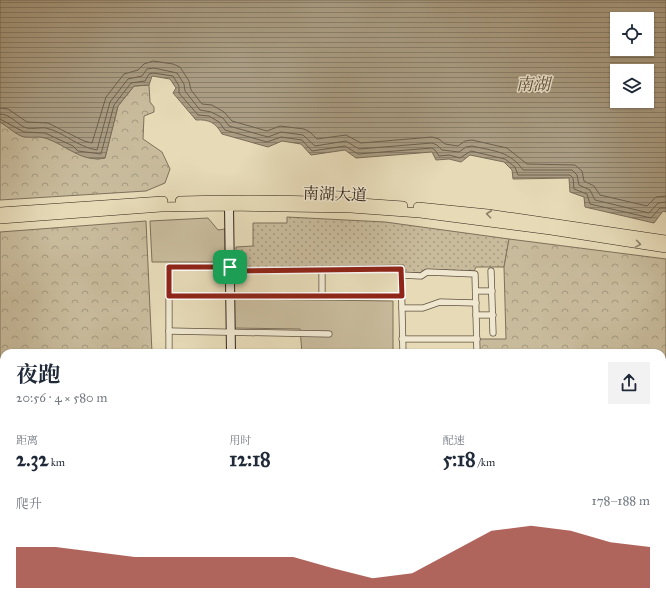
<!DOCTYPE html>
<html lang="zh">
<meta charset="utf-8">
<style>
:root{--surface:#fff;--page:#f2f2f3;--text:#1f2937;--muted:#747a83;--accent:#8f2418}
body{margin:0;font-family:"IM FELL Great Primer","Noto Serif SC",serif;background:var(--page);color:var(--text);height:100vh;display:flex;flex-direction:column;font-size:15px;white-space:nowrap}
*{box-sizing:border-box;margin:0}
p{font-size:13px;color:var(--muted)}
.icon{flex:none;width:22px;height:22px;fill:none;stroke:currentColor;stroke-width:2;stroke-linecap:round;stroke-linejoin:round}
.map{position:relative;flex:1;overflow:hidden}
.sheet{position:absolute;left:0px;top:349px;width:666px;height:256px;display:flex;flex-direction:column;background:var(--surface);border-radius:12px 12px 0 0;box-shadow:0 1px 3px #0004}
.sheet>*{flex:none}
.fabs{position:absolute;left:610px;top:12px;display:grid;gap:8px}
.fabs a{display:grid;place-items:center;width:44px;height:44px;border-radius:0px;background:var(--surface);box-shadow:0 1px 3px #0004;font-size:20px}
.pin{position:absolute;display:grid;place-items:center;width:34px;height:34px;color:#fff;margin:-17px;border-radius:8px;box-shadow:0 2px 6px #0006}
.round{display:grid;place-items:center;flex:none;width:42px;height:42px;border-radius:0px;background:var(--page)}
.summary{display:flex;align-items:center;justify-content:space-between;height:68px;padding:0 16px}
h1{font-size:22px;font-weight:700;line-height:30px}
.metrics{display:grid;grid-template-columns:repeat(3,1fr);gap:6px;height:68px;padding:4px 16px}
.metrics div{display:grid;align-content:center}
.metrics b{font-size:20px;font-weight:700}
.metrics small{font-size:11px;font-weight:400}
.metrics p{font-size:11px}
.chart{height:112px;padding:8px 16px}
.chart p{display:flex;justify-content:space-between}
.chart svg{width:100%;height:72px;margin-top:4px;fill:var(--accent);opacity:.7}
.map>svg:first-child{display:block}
.grass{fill:url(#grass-dots);stroke:#7e705b}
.forest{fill:url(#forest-crowns);stroke:#7e705b}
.park{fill:#c8bb9c;stroke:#7e705b}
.water{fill:url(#water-rules);stroke:#7a6c58;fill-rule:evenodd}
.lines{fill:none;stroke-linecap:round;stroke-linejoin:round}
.shore{stroke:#6e604e;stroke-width:1}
.street-casing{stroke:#605241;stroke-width:7}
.secondary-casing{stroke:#33241a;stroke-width:10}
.primary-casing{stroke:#33241a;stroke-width:10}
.street{stroke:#efe7d0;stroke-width:5.5}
.secondary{stroke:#efe7d0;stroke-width:8}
.primary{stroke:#e6dab7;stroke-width:9}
.oneway{stroke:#8c7f68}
.route-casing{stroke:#fff;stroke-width:8}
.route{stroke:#8f2418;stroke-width:5}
.labels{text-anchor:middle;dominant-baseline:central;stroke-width:3;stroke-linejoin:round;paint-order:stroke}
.street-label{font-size:16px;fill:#33241a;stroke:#efe7d0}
.water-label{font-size:17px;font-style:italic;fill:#5c4e3e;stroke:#efe7d0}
</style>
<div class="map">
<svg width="666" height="605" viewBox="0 0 666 605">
<defs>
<pattern id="grass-dots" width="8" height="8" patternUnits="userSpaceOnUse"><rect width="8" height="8" fill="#c8bb9c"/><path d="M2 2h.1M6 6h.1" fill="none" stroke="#a3987e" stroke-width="1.8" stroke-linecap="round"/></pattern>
<pattern id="forest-crowns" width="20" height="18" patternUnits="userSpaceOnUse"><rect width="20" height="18" fill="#c8bb9c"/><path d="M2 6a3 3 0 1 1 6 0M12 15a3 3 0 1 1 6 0" fill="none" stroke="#a3987e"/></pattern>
<pattern id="water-rules" width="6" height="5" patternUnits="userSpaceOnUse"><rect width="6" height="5" fill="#a99c82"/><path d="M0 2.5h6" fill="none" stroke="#8a7f6a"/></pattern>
</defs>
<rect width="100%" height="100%" fill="#e6dab7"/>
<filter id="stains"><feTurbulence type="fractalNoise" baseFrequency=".005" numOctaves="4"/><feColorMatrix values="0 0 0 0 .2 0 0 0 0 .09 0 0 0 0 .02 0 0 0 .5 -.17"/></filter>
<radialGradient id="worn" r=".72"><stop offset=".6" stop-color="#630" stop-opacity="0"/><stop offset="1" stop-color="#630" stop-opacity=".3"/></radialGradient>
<path class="grass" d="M287 217 385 222 509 239 504 267H476L474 271 426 270 421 273H404V265L238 268 236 262V247L253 246V223H287Z"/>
<g class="forest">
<path d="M149 85 150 102 154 107V112L144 116 143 139 162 152 170 169 165 183 146 191 0 200V122L22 136 44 137 97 159 105 158 118 106 134 86Z"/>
<path d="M146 221 152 353H4V508H0V232Z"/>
<path d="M509 239 666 259V528H662V353H479L478 339H506L504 267Z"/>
</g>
<g class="park">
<path d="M208 218 218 230 225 229V262H152L150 221Z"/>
<path d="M232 299 393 301V353H302L300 329 232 328Z"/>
<path d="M371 601H428L429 605H385V603H370Z"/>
</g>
<path class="water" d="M0 0H666V212L663 211 654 223 585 207 584 197 570 192 569 178 513 179 512 170 504 162 470 155 461 162 449 159 436 160 432 152 356 158 345 150 311 155 301 144 282 141 268 147 222 134C216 123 209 119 196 120L173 93 176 88 170 79 152 76 149 85 134 86 118 106 105 158C81 163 67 145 45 138 39 136 31 138 24 137 16 135 7 126 0 122ZM617 19H647V49H617ZM617 71H647V101H617Z"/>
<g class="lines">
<g class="shore">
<path d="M0 108 8 109 27 122 48 123 84 141 92 143 106 97 124 74 138 70 144 64 153 61 173 64 180 67 189 81 191 90 202 104 212 105 224 112 232 121 267 131 280 126 304 129 310 132 317 139 346 135 361 143 432 137 439 139 445 144 458 146 465 141 472 140 507 148 527 164 575 165 582 171 584 181 594 186 600 195 647 206 656 197 666 196"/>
<path d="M0 114C10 114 16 123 24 127 30 130 39 127 46 128 64 132 77 147 97 150L110 102 128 79 142 76 147 69 154 68 177 73 184 84 185 91 200 110 211 112 223 118 229 126 268 137 281 132 303 135 315 146 346 141 359 149 432 143 437 145 442 150 459 152 466 147 472 146C493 151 510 151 523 170H572L577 175 579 185 590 190 595 200 649 213 658 203 666 202"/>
<path d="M0 119 24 132 45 133 73 146 78 151 101 154 114 105 131 83 145 81 149 74 153 73 173 76 179 86V93L198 115 209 116 219 122 225 130 267 142 281 137 302 140 312 151 345 146 358 154 432 148 435 150 439 156 449 155 460 158 471 151 505 159 515 167 518 175H570L573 178 574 189 587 194 590 204 651 218 660 208H666"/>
</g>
<defs>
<g id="street">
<path d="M322 270V296"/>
<path d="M230 271 401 269 403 353"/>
<path d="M491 271 493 333"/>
<path d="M401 275 421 276 427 272 475 274 477 353"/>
<path d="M476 291H492"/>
<path d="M169 296H402"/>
<path d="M402 308H423L440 302 476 303"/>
<path d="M476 315H493"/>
<path d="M169 331 329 334"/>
<path d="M402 339H477"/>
<path d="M169 353V267H230"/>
<path d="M662 564 666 565"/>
<path d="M9 601V605"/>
<path d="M101 601 102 605"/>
<path d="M194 601V605"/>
<path d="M294 601V605"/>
<path d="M349 601 354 605"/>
<path d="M431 601 432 605"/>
<path d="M63 605V601"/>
<path d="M159 605H183"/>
<path d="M258 605V601"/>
<path d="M366 605 367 601"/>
</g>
<g id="secondary">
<path d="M229 206 231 353"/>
<path d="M215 605 216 601"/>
</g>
<g id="primary">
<path d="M180 201C254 199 329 200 403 206"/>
<path d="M418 207 488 214 666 240"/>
<path d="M0 212 163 201"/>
<path d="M0 219 161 207 229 206 351 208 420 213 551 230 666 248"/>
</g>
</defs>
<use href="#street" class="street-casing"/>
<use href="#secondary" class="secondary-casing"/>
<use href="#primary" class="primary-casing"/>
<use href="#street" class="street"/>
<use href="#secondary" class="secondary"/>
<use href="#primary" class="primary"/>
</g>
<defs><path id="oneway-chevron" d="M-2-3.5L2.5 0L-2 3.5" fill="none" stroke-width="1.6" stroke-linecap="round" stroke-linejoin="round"/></defs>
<g class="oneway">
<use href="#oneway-chevron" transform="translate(489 214) rotate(-173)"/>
<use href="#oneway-chevron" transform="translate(638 244) rotate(9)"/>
</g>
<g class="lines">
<defs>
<path id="route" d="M169 267H230V271L401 269 402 296H169Z"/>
</defs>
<use href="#route" class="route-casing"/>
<use href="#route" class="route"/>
</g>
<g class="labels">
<g class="street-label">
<text transform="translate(335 194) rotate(2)">南湖大道</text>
</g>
<g class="water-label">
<text x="533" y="84">南湖</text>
</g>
</g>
<rect width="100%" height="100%" filter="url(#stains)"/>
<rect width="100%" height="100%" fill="url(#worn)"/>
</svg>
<div class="fabs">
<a><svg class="icon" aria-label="locate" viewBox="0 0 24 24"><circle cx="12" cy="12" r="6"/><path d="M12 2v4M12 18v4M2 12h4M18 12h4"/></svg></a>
<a><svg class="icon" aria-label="layers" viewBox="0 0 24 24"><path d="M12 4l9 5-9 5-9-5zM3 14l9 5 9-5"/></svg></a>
</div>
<div class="pin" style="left:230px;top:267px;background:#1e9e55"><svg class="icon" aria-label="arrive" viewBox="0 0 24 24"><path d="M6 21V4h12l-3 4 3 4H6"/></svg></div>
<section class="sheet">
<div class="summary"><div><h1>夜跑</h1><p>20:56 · 4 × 580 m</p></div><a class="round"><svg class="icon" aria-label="share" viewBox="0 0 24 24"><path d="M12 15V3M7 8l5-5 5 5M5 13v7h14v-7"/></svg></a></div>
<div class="metrics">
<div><p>距离</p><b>2.32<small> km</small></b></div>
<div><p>用时</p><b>12:18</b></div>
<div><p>配速</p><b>5:18<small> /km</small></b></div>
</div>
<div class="chart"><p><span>爬升</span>178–188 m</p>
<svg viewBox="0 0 160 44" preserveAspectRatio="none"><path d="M0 44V19L10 19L20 22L30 25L40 25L50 25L60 25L70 25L80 32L90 38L100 35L110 22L120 9L130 6L140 9L150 16L160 19V44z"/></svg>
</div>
</section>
</div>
